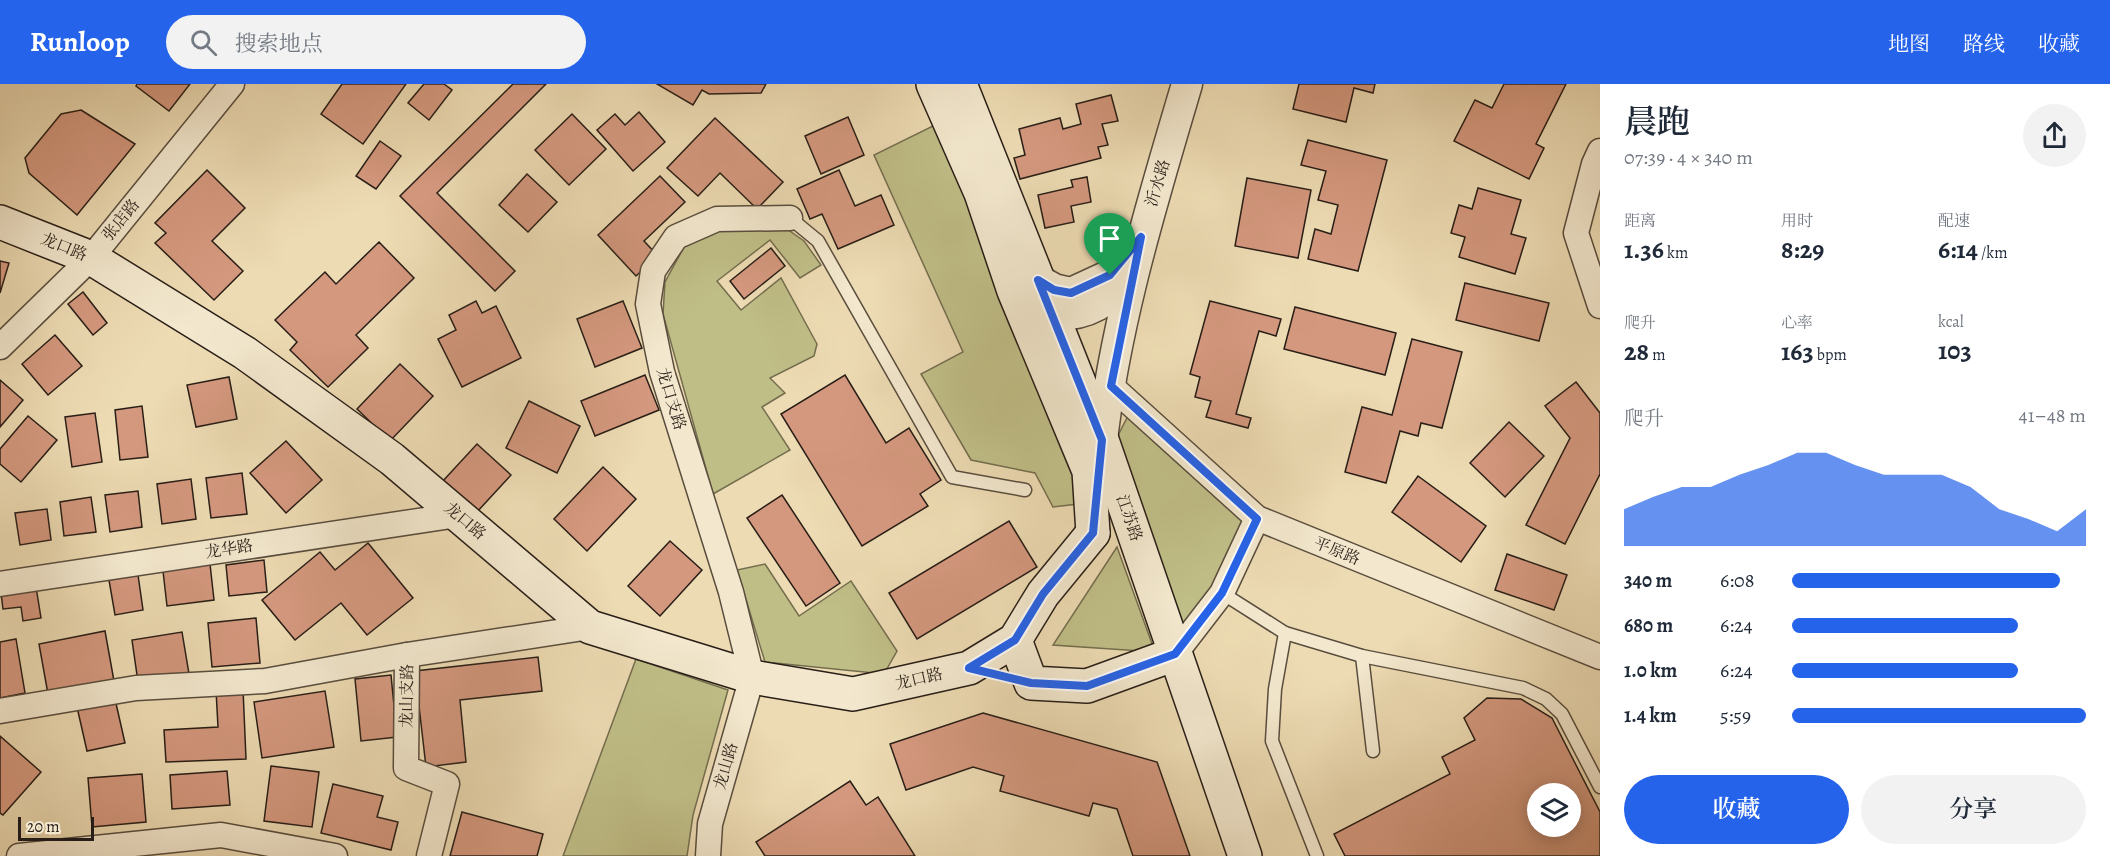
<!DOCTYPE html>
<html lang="zh">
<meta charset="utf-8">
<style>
:root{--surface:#fff;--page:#f2f2f3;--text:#1f2937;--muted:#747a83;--accent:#2563eb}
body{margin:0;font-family:Alegreya,"Noto Serif SC",serif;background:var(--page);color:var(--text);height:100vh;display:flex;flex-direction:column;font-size:22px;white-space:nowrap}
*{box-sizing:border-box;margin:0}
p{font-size:20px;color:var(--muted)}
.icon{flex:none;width:33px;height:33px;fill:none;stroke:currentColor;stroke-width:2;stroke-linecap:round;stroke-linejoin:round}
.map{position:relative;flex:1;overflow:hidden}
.sheet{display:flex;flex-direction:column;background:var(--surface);width:510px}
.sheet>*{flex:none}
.controls{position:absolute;left:1527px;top:699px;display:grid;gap:12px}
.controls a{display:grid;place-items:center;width:54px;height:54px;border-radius:50%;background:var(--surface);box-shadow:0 3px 15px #0003;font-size:30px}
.scale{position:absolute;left:18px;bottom:15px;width:76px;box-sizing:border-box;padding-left:6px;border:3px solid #281e17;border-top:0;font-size:16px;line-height:21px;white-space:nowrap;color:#281e17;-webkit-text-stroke:4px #f3e8ce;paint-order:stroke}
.pin{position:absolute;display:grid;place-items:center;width:51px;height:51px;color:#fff;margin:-62px -26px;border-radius:50% 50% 50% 0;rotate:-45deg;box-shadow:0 0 6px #0007}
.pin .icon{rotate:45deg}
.round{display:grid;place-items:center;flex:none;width:63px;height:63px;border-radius:32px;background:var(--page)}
.headline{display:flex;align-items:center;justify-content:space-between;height:102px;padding:0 24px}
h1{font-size:33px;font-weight:600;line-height:45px}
.metrics{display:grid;grid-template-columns:repeat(3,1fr);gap:9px;height:102px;padding:6px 24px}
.metrics div{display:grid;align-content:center}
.metrics b{font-size:26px;font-weight:600}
.metrics small{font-size:16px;font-weight:400}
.metrics p{font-size:16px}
.chart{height:168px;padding:12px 24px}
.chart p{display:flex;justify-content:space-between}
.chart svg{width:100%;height:108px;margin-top:6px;fill:var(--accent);opacity:.7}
.button{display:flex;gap:12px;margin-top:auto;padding:12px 24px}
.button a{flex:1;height:69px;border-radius:36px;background:var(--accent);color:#fff;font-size:24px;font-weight:600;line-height:69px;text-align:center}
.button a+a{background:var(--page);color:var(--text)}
ul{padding:0 24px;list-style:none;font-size:20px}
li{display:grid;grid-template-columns:96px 72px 1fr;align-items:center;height:45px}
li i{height:15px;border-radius:8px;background:var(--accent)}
header{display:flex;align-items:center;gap:36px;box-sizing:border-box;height:84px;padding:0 30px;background:var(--accent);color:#fff}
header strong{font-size:28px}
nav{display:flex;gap:33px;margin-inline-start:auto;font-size:21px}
.search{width:420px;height:54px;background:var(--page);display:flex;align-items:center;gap:15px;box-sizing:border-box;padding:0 21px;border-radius:33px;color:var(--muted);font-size:22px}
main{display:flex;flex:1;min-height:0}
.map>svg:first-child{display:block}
.green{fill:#c0be87;stroke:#746e4f;stroke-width:1.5}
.building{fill:#d4987e;stroke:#281e17;stroke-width:1.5;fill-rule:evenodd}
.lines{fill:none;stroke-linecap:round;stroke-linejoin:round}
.service-casing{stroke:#594d3e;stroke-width:15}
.minor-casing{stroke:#594d3e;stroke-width:27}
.tertiary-casing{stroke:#594d3e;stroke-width:33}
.secondary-casing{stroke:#281e17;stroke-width:36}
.service{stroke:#f3e8ce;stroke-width:12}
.minor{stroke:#f3e8ce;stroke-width:24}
.tertiary{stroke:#f3e8ce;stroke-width:30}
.secondary{stroke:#f3e8ce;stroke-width:33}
.route-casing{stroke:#fff;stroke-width:12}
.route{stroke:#2563eb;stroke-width:8}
.labels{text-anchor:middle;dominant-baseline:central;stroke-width:6;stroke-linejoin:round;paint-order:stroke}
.street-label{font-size:16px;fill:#281e17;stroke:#f3e8ce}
</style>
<header>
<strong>Runloop</strong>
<div class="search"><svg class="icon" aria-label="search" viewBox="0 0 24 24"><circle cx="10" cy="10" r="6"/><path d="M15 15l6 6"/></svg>搜索地点</div>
<nav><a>地图</a><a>路线</a><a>收藏</a></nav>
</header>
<main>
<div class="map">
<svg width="1600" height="772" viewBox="0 0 1600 772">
<rect width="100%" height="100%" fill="#eddbb3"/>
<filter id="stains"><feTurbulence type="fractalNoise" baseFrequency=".00333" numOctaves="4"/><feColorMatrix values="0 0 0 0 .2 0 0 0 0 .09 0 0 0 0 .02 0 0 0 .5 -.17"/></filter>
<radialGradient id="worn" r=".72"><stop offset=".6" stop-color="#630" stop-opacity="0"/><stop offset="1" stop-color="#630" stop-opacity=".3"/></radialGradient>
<g class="green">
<path d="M941 38 1079 362 1078 420 1053 423 1035 389 971 376 921 290 963 268 874 71Z"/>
<path d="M784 143 804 157 821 181 800 194 770 156 717 197 741 226 781 194 817 260 814 272 770 294 785 309 762 323 790 366 713 410 663 230 665 198 684 163 720 144Z"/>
<path d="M1128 332 1246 435 1215 500 1179 552 1112 363Z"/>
<path d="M1117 463 1155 568 1053 561Z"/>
<path d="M765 480 799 532 851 497 897 567 884 590 765 578 737 486Z"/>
<path d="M636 575 728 606 693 731 687 772H563Z"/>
</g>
<g class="building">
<path d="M137 0H190L169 27 136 2Z"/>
<path d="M342 0H406L363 60 321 30Z"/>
<path d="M424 0H444L452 6 429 36 408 19Z"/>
<path d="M513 0H546L437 109 515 187 495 207 400 112Z"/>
<path d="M657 0H766L761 9 709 10 702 6 693 21Z"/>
<path d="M1299 0H1375L1373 9 1354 4 1346 38 1293 25Z"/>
<path d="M1504 0H1566L1536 60 1544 64 1529 95 1454 57 1475 16 1492 24Z"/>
<path d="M1111 11 1118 37 1102 40 1108 61 1098 63 1101 74 1020 95 1014 74 1025 71 1019 45 1060 34 1063 45 1081 40 1076 20Z"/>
<path d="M81 26 135 60 77 131 29 89 25 74 61 30Z"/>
<path d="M639 28 665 58 633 87 597 46 615 30 625 41Z"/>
<path d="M572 30 606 65 569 101 535 66Z"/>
<path d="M848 33 864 71 821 90 805 52Z"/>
<path d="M715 34 783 98 757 125 720 89 698 112 667 84Z"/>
<path d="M1308 56 1387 76 1358 187 1308 175 1315 145 1331 150 1338 121 1318 116 1326 87 1301 81Z"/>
<path d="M380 57 401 72 376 105 356 92Z"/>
<path d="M207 86 245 124 212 157 243 187 214 216 155 159 166 149 155 139Z"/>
<path d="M839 86 855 122 881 111 894 141 838 165 822 130 810 135 797 105Z"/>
<path d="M527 90 557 118 528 148 499 121Z"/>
<path d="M660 92 685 118 644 157 658 172 636 192 598 151Z"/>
<path d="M1087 93 1091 118 1071 122 1074 138 1045 144 1038 111 1073 103 1071 96Z"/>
<path d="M1247 94 1311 106 1298 174 1235 162Z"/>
<path d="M1478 104 1521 116 1511 150 1526 154 1515 190 1459 173 1465 153 1451 149 1459 121 1472 125Z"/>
<path d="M379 158 414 194 356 251 368 264 328 303 290 266 297 258 275 236 325 188 336 200Z"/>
<path d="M771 164 785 182 744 215 730 197Z"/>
<path d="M0 177 9 179 0 209Z"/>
<path d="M1465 199 1549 219 1539 257 1456 236Z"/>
<path d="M83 208 107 239 93 251 68 220Z"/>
<path d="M476 217 482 229 496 222 521 274 462 303 438 255 456 246 449 231Z"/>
<path d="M623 217 642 264 595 283 577 235Z"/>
<path d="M1210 217 1281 235 1276 252 1259 247 1236 330 1251 334 1248 344 1206 333 1211 317 1195 313 1200 293 1190 290Z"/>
<path d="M1295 223 1396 249 1385 291 1284 265Z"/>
<path d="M55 251 82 282 48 311 22 280Z"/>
<path d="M1412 255 1462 268 1442 344 1421 339 1418 352 1400 347 1386 399 1345 388 1362 323 1392 331Z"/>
<path d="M400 280 433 312 390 357 357 325Z"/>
<path d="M645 291 659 326 595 352 581 317Z"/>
<path d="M845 291 886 359 909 344 941 396 920 410 928 422 862 462 781 330Z"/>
<path d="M229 293 237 335 196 343 187 301Z"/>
<path d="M0 296 23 316 0 343Z"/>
<path d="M1576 298 1600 329V390L1565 460 1526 441 1570 354 1545 322Z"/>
<path d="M529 317 580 342 557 389 506 364Z"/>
<path d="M142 322 148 373 120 376 115 326Z"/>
<path d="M95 329 102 378 72 383 65 333Z"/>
<path d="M28 332 57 356 21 398 0 380V365Z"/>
<path d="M1509 338 1544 372 1505 413 1470 379Z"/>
<path d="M286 357 322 396 286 429 250 389Z"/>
<path d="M477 360 511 391 476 429 442 398Z"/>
<path d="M603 383 636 415 587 467 554 435Z"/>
<path d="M242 389 247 430 211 434 206 394Z"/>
<path d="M1418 392 1486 442 1461 478 1392 428Z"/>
<path d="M191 395 196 435 162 440 157 400Z"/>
<path d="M138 407 142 443 110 448 105 411Z"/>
<path d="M782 411 840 499 806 522 747 434Z"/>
<path d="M91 413 96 448 64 452 60 418Z"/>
<path d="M47 425 51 456 20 461 15 429Z"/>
<path d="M1009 437 1037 483 917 555 889 509Z"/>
<path d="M670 457 702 486 660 532 628 502Z"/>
<path d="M368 459 413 514 367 551 341 519 295 556 262 516 320 468 335 486Z"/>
<path d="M1507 470 1567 491 1554 526 1495 506Z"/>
<path d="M264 476 267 508 229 512 226 481Z"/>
<path d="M210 480 214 516 167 522 163 487Z"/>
<path d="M138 491 143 526 115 531 109 496Z"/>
<path d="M36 503 41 534 23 537 21 523 3 525 1 509Z"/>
<path d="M256 534 260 579 212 583 208 539Z"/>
<path d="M105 547 114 597 48 610 39 560Z"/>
<path d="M182 548 189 590 138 598 132 556Z"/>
<path d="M16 555 25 609 0 614V558Z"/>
<path d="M538 573 542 607 460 616 466 678 426 683 415 587Z"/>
<path d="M391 591 397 653 361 657 355 595Z"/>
<path d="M243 605 246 675 166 678 164 646 218 643 216 606Z"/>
<path d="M325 607 334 663 262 674 254 618Z"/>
<path d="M1487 614 1521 615 1552 634 1600 728V772H1345L1334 750 1450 690 1442 673 1475 656 1464 634ZM1538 710H1570V742H1538Z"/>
<path d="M115 615 125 659 87 667 77 623Z"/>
<path d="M983 629 1157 678 1190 772H1133L1117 725 1093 719 1089 732 1000 707 1004 692 973 683 906 706 890 660Z"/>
<path d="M0 652 41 688 3 731 0 729Z"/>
<path d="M271 682 319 688 312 743 264 737Z"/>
<path d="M227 687 230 721 172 725 170 691Z"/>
<path d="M142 690 146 738 92 743 88 694Z"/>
<path d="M850 697 866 721 878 713 915 772H765L756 758Z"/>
<path d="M333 700 383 712 377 733 398 738 391 766 321 749Z"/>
<path d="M462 728 543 750 537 772H450Z"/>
</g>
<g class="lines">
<defs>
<g id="service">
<path d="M790 134 818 157 952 393 1025 406"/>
<path d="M1222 509 1285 549 1362 572 1523 604 1546 615 1562 630 1600 703"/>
<path d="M1285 549 1275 605 1272 657 1317 772"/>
<path d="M1362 572 1373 667"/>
</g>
<g id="minor">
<path d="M1600 67 1594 80 1576 149 1600 222"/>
<path d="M0 263 91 174 232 0"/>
<path d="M1111 302 1257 434 1600 573"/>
<path d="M0 500 458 431"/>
<path d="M1175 570 1222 509 1257 434"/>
<path d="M0 627 136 604 265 597 407 571"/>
<path d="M19 772 221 751 335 772"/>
<path d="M429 772 447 700 406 684 407 571 590 543"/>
<path d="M708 772 710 740 752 593 731 508 662 288 648 220 653 187 676 153 717 135 790 134"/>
</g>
<g id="tertiary">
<path d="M1038 196 1054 205 1071 209 1110 191 1126 172"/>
<path d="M1031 228C1036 231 1043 230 1049 231 1085 233 1115 219 1129 184"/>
<path d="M1101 365C1114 241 1152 119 1187 0"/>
</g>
<g id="secondary">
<path d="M933 0 981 109 1014 207 1089 387 1093 449"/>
<path d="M960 0 1102 356 1245 772"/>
<path d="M0 138 91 174 245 269 392 375 590 543 752 593 853 610 969 584 1015 556 1043 510 1093 449"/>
<path d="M1015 556 1031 599 1087 602 1175 570"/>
</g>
</defs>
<use href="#service" class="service-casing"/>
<use href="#minor" class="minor-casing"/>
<use href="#tertiary" class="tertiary-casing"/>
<use href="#secondary" class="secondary-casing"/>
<use href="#service" class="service"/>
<use href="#minor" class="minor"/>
<use href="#tertiary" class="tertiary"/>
<use href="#secondary" class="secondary"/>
</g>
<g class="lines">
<defs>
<path id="route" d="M1141 153 1111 302 1257 435 1222 509 1175 570 1087 602 1031 599 969 584 1015 556 1043 510 1093 449 1102 356 1038 196 1054 206 1071 209 1110 191Z"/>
</defs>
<use href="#route" class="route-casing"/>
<use href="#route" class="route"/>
</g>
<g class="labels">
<g class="street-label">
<text transform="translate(1158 99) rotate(-73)">沂水路</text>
<text transform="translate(121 136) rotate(-51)">张店路</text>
<text transform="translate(64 163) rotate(22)">龙口路</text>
<text transform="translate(671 315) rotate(73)">龙口支路</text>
<text transform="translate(1129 434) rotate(71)">江苏路</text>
<text transform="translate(465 437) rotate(40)">龙口路</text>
<text transform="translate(229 465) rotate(-9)">龙华路</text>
<text transform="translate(1337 467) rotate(22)">平原路</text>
<text transform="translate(919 595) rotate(-13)">龙口路</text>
<text transform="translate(407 612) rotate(-89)">龙山支路</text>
<text transform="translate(726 682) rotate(-74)">龙山路</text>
</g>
</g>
<rect width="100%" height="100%" filter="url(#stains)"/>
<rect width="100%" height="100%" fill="url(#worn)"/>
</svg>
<div class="controls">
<a><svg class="icon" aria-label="layers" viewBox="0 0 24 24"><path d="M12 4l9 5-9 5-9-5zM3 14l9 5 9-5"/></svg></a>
</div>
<div class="scale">20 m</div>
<div class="pin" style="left:1110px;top:191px;background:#1e9e55"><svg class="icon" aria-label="arrive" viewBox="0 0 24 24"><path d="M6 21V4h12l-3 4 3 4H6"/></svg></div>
</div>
<section class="sheet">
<div class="headline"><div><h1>晨跑</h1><p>07:39 · 4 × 340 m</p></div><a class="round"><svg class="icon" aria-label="share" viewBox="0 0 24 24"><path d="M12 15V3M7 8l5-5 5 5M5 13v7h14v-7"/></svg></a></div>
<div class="metrics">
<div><p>距离</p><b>1.36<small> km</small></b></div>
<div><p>用时</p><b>8:29</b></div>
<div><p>配速</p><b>6:14<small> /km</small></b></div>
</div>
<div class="metrics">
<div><p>爬升</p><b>28<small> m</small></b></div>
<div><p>心率</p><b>163<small> bpm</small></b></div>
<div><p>kcal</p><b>103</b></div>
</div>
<div class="chart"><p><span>爬升</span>41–48 m</p>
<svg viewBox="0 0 160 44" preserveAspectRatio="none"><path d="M0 44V29L10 24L20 20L30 20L40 15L50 11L60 6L70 6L80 11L90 15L100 15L110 15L120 20L130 29L140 33L150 38L160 29V44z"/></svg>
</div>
<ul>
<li><b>340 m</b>6:08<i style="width:91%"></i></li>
<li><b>680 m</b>6:24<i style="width:77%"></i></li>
<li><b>1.0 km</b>6:24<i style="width:77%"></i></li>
<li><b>1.4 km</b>5:59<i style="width:100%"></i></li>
</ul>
<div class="button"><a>收藏</a><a>分享</a></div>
</section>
</main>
